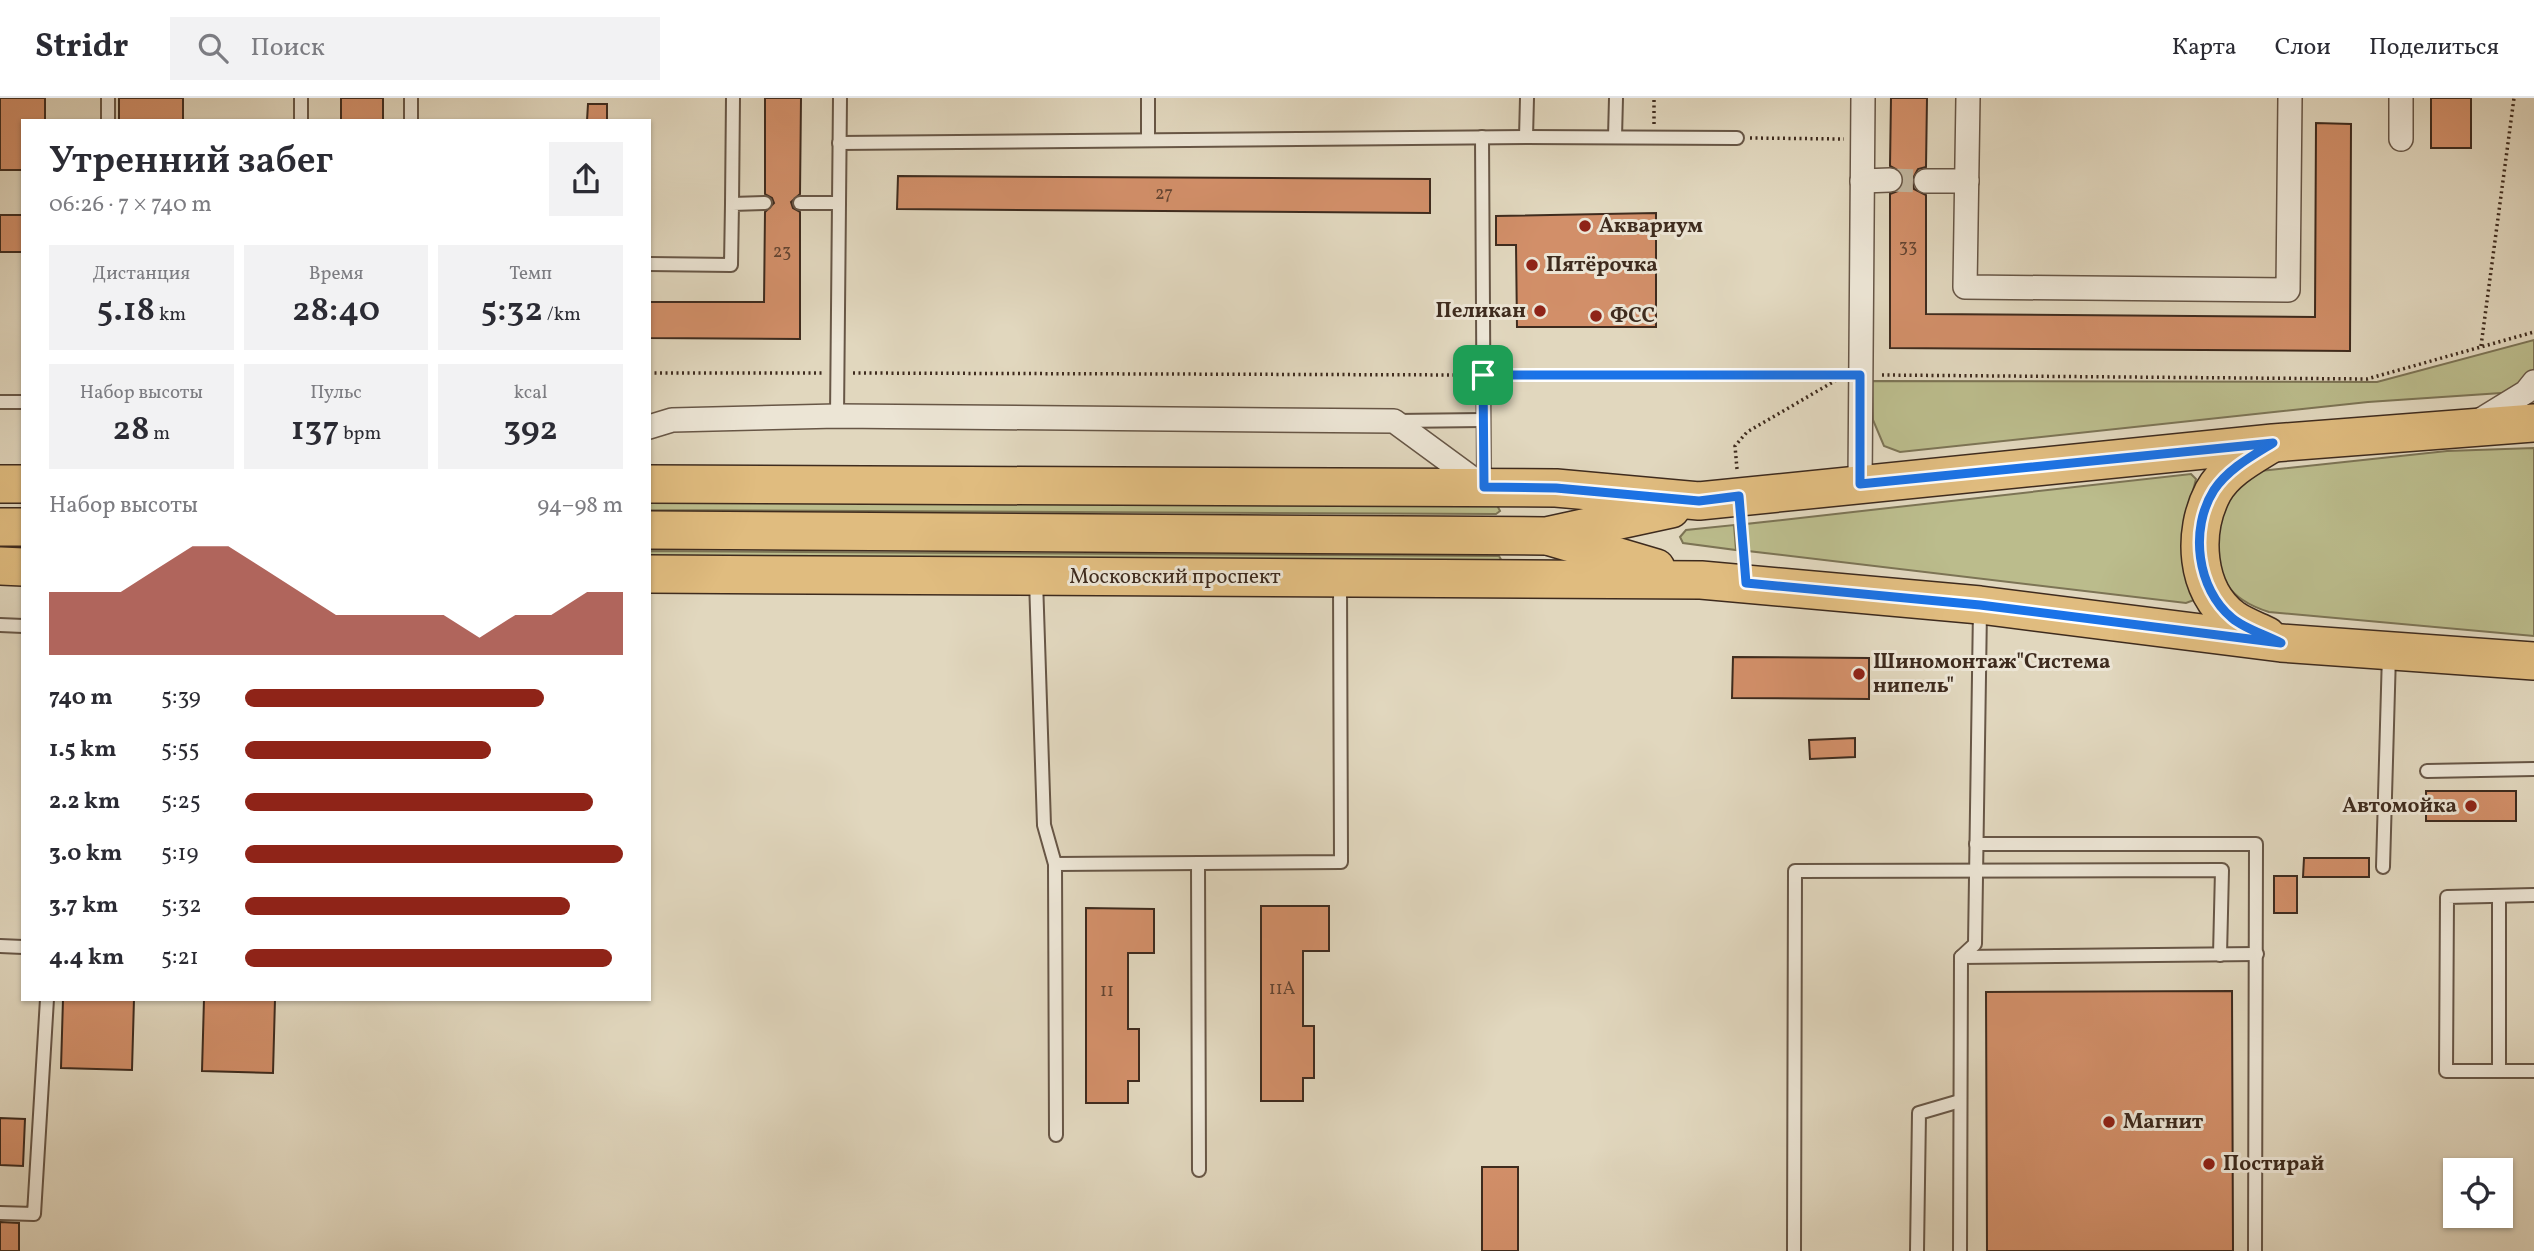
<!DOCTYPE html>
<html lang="ru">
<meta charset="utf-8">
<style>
:root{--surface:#fff;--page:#f2f2f3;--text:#2b2b33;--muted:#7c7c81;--line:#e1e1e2;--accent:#8f2418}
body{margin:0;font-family:Vollkorn,serif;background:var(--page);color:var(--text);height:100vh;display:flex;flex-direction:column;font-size:26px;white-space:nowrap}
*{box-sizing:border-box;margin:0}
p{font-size:23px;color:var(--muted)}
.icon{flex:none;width:38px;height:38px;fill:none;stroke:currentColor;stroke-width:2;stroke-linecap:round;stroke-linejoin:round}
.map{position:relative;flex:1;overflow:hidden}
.side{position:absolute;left:21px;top:21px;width:630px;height:882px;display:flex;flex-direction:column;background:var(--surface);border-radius:0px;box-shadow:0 2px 5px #0004}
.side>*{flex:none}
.tools{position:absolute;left:2443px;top:1060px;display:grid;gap:14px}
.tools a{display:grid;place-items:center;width:70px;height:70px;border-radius:0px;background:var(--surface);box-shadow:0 2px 5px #0004;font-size:35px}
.pin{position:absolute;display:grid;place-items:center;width:60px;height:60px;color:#fff;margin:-30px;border-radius:14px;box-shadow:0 4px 10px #0006}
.round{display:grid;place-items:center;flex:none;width:74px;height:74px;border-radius:0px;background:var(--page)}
.summary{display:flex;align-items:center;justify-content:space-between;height:119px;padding:0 28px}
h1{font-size:38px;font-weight:600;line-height:52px}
.metrics{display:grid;grid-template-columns:repeat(3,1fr);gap:10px;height:119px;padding:7px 28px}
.metrics div{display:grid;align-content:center;border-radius:0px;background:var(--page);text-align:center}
.metrics b{font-size:35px;font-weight:600}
.metrics small{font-size:19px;font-weight:400}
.metrics p{font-size:19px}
.chart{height:196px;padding:14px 28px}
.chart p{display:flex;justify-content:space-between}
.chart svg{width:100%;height:126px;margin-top:7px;fill:var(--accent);opacity:.7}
ul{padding:0 28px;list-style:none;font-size:23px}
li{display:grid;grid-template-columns:112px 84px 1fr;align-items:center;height:52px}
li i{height:18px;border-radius:9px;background:var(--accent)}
header{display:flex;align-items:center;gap:42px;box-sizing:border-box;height:98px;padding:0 35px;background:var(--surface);border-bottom:2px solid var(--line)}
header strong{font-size:33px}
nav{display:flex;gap:38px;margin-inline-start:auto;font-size:24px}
.search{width:490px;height:63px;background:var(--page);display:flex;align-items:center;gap:18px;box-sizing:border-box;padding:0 24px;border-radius:0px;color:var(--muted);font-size:26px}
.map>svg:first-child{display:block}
.green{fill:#bbbc8c;stroke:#7c7455;stroke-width:2}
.building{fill:#d28f69;stroke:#3e2b1e;stroke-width:2}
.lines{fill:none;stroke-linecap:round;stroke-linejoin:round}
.minor-tunnel{stroke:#c0b59e;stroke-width:23;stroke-dasharray:23 11;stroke-linecap:butt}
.service-casing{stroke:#675646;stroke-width:16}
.minor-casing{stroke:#675646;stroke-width:26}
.primary-casing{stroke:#3e2b1e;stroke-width:40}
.path{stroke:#3e2b1e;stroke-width:3.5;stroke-dasharray:2 3.5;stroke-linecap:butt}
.service{stroke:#ece5d5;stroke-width:12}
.minor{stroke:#ece5d5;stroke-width:23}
.primary{stroke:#e0bc7f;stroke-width:37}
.route-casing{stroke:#fff;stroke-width:14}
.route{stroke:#1a73e8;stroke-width:9}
.poi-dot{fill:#8f2418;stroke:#ece5d5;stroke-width:2.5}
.labels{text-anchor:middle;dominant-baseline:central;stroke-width:6;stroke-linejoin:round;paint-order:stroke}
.number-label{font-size:18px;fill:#634431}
.poi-label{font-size:21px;font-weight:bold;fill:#3e2b1e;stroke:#ece5d5;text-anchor:start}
.street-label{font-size:21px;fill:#3e2b1e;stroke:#ece5d5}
</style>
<header>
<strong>Stridr</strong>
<div class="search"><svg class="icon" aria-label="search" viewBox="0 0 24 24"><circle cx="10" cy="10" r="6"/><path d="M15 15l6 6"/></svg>Поиск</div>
<nav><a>Карта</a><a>Слои</a><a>Поделиться</a></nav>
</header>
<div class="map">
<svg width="2534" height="1153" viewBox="0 0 2534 1153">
<rect width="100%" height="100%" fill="#e1d7be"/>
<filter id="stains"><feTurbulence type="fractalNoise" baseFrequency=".00286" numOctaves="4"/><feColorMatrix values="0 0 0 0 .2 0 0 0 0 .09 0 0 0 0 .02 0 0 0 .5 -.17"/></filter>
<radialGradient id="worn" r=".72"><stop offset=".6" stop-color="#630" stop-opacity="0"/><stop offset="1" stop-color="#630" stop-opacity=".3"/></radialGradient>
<g class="green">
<path d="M2534 242V273L2516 294 2368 304 1900 354 1884 348 1873 322 1872 283 2377 284Z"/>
<path d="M2534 350V538L2269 514C2216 497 2221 472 2213 423L2244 381 2260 373 2447 353Z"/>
<path d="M2191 376 2196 381 2189 408 2194 497V502L2186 505 1748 453 1746 426Z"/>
<path d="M649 400 1496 405 1500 413 1496 416 649 412Z"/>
<path d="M1734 427 1736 452 1683 445 1680 439 1686 432Z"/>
<path d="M649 453 1499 458 1503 465 649 464Z"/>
</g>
<g class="building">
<path d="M0 0H45V23H23V72H0Z"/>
<rect x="119" y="0" width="64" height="23"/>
<rect x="341" y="0" width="42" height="23"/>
<path d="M765 0H801L800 96 791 104 793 110 800 114V241L649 240V204H764L765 114 774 105 772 100 765 96Z"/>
<path d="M1891 0H1927L1926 69 1918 71 1912 82 1914 91 1926 97V216L2315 219 2316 25 2351 26 2350 253 1890 250V96L1898 93 1904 82 1901 74 1890 68Z"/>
<rect x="2431" y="0" width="40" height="50"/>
<path d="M588 6H607V23H587Z"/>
<path d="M898 78 1430 81V115L897 111Z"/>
<path d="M1656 115V229H1517L1516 147H1496V118Z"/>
<rect x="0" y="117" width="23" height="37"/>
<path d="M1733 559 1869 560V601L1732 600Z"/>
<path d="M1855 640V659L1810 661 1809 642Z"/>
<rect x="2426" y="693" width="90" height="30"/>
<path d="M2304 760H2369V779H2303Z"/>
<rect x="2274" y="778" width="23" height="37"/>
<path d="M1261 808H1329V853H1303V928H1314V980H1303V1003H1261Z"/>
<path d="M1086 810 1154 811V855H1128V931H1139V983H1128V1005H1086Z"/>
<path d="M2232 893 2233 1153H1987L1986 894Z"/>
<path d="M63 901H134L132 972 61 970Z"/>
<path d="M204 901H275L273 975 202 973Z"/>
<path d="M0 1020 25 1021 23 1068 0 1067Z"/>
<rect x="1482" y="1069" width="36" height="84"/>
<path d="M0 1124 19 1125V1153H0Z"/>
</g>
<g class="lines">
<path class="minor-tunnel" d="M1890 82 1926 83"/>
<defs>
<g id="service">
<path d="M301 0V23"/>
<path d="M108 23V0"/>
<path d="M411 23V0"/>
<path d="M1482 39 1484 385"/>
<path d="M1526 39 1527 0"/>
<path d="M1615 39 1616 0"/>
<path d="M1148 40V0"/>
<path d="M839 45 1526 39 1737 40"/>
<path d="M800 105H839"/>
<path d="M732 106 733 0"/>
<path d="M649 166 731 167 732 106 765 105"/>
<path d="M0 304H23"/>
<path d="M837 318 840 0"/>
<path d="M1396 323 1483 322"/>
<path d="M1036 482 1044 727 1055 766"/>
<path d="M0 527 23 528"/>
<path d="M2427 673 2534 671"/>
<path d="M1976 746H2256L2255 1153"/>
<path d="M1198 765 1199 1072"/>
<path d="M2383 769 2389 556"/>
<path d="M2534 797 2447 799 2446 973H2534"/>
<path d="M0 848 23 849"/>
<path d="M1961 859 2257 856"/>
<path d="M2499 973V798"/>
<path d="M1056 1037 1055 766 1341 764 1340 484"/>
<path d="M0 1115 34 1116 47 901"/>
<path d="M1794 1153 1795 773 2222 772 2220 857"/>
<path d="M1917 1153 1919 1015 1960 1003"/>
<path d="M1960 1153 1961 859 1975 846 1980 511"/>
</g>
<g id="minor">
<path d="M1968 0 1965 189 2288 192 2290 0"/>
<path d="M2401 41V0"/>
<path d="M1862 83 1890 82"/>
<path d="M1926 83H1967"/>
<path d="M2477 324 2526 294 2534 284"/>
<path d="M649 329 672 322 837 318 1394 323 1484 389"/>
<path d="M1860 386 1863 0"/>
</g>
<g id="primary">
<path d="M0 386H23"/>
<path d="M649 386 1556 390 1699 403 2273 345 2534 325"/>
<path d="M0 429H23"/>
<path d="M649 432 1546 438 1671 411"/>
<path d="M1551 439 1656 470"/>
<path d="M0 468 23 469"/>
<path d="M649 476 1701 482 1980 507 2281 545 2534 563"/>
<path d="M2267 538C2257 533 2243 528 2233 521 2195 493 2192 434 2213 394 2225 372 2250 359 2271 346"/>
</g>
</defs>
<use href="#service" class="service-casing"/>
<use href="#minor" class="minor-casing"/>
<use href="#primary" class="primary-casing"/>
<g class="path">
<path d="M1654 26V0"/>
<path d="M1750 40 1844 41"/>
<path d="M2481 248 2514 0"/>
<path d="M649 275H824"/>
<path d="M853 275 1468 277"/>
<path d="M1497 277H1839"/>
<path d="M1882 277 2367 281 2534 234"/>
<path d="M1737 371 1735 348 1747 334 1840 280"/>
<path d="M1741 424 1744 459"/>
</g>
<use href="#service" class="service"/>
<use href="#minor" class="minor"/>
<use href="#primary" class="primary"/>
</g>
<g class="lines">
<defs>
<path id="route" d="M1483 277H1860V386L2273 345C2252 358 2228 371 2214 392 2189 431 2197 491 2232 520 2245 531 2266 537 2281 545L1980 507 1746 485 1739 398 1699 403 1556 390 1484 389Z"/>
</defs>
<use href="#route" class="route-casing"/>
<use href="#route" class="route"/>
</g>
<g class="poi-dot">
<circle cx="1585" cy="128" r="7"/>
<circle cx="1532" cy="167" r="7"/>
<circle cx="1540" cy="213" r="7"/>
<circle cx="1596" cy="218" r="7"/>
<circle cx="1859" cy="576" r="7"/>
<circle cx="2471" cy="708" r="7"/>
<circle cx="2109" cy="1024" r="7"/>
<circle cx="2209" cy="1066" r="7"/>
</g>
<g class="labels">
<g class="number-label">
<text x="1164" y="96">27</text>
<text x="1908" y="149">33</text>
<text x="782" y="154">23</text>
<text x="1282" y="891">11А</text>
<text x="1107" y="893">11</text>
</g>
<g class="poi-label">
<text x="1599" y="128">Аквариум</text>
<text x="1546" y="167">Пятёрочка</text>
<text x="1526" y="213" text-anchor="end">Пеликан</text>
<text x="1610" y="218">ФСС</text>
<text x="1873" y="564">Шиномонтаж"Система<tspan x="1873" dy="24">нипель"</tspan></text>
<text x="2457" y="708" text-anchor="end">Автомойка</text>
<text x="2123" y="1024">Магнит</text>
<text x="2223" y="1066">Постирай</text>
</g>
<g class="street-label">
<text x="1175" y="479">Московский проспект</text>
</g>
</g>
<rect width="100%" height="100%" filter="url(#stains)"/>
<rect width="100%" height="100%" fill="url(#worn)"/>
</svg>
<div class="tools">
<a><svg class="icon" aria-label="locate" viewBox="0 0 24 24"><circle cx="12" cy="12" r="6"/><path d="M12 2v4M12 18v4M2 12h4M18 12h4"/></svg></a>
</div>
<div class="pin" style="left:1483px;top:277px;background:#1e9e55"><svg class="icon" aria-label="arrive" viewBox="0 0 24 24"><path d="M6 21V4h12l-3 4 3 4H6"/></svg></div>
<section class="side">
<div class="summary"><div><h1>Утренний забег</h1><p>06:26 · 7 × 740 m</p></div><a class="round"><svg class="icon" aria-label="share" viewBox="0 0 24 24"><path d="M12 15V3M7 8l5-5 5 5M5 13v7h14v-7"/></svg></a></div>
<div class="metrics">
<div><p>Дистанция</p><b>5.18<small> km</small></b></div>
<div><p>Время</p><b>28:40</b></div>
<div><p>Темп</p><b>5:32<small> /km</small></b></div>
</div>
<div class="metrics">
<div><p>Набор высоты</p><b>28<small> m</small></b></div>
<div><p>Пульс</p><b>137<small> bpm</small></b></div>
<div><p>kcal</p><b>392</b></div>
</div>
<div class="chart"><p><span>Набор высоты</span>94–98 m</p>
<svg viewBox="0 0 160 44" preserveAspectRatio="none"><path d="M0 44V22L10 22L20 22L30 14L40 6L50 6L60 14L70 22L80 30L90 30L100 30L110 30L120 38L130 30L140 30L150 22L160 22V44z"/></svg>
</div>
<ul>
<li><b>740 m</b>5:39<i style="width:79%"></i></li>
<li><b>1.5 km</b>5:55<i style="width:65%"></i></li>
<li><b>2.2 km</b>5:25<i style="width:92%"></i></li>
<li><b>3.0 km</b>5:19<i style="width:100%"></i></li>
<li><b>3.7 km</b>5:32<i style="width:86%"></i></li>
<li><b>4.4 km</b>5:21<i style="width:97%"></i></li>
</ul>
</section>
</div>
